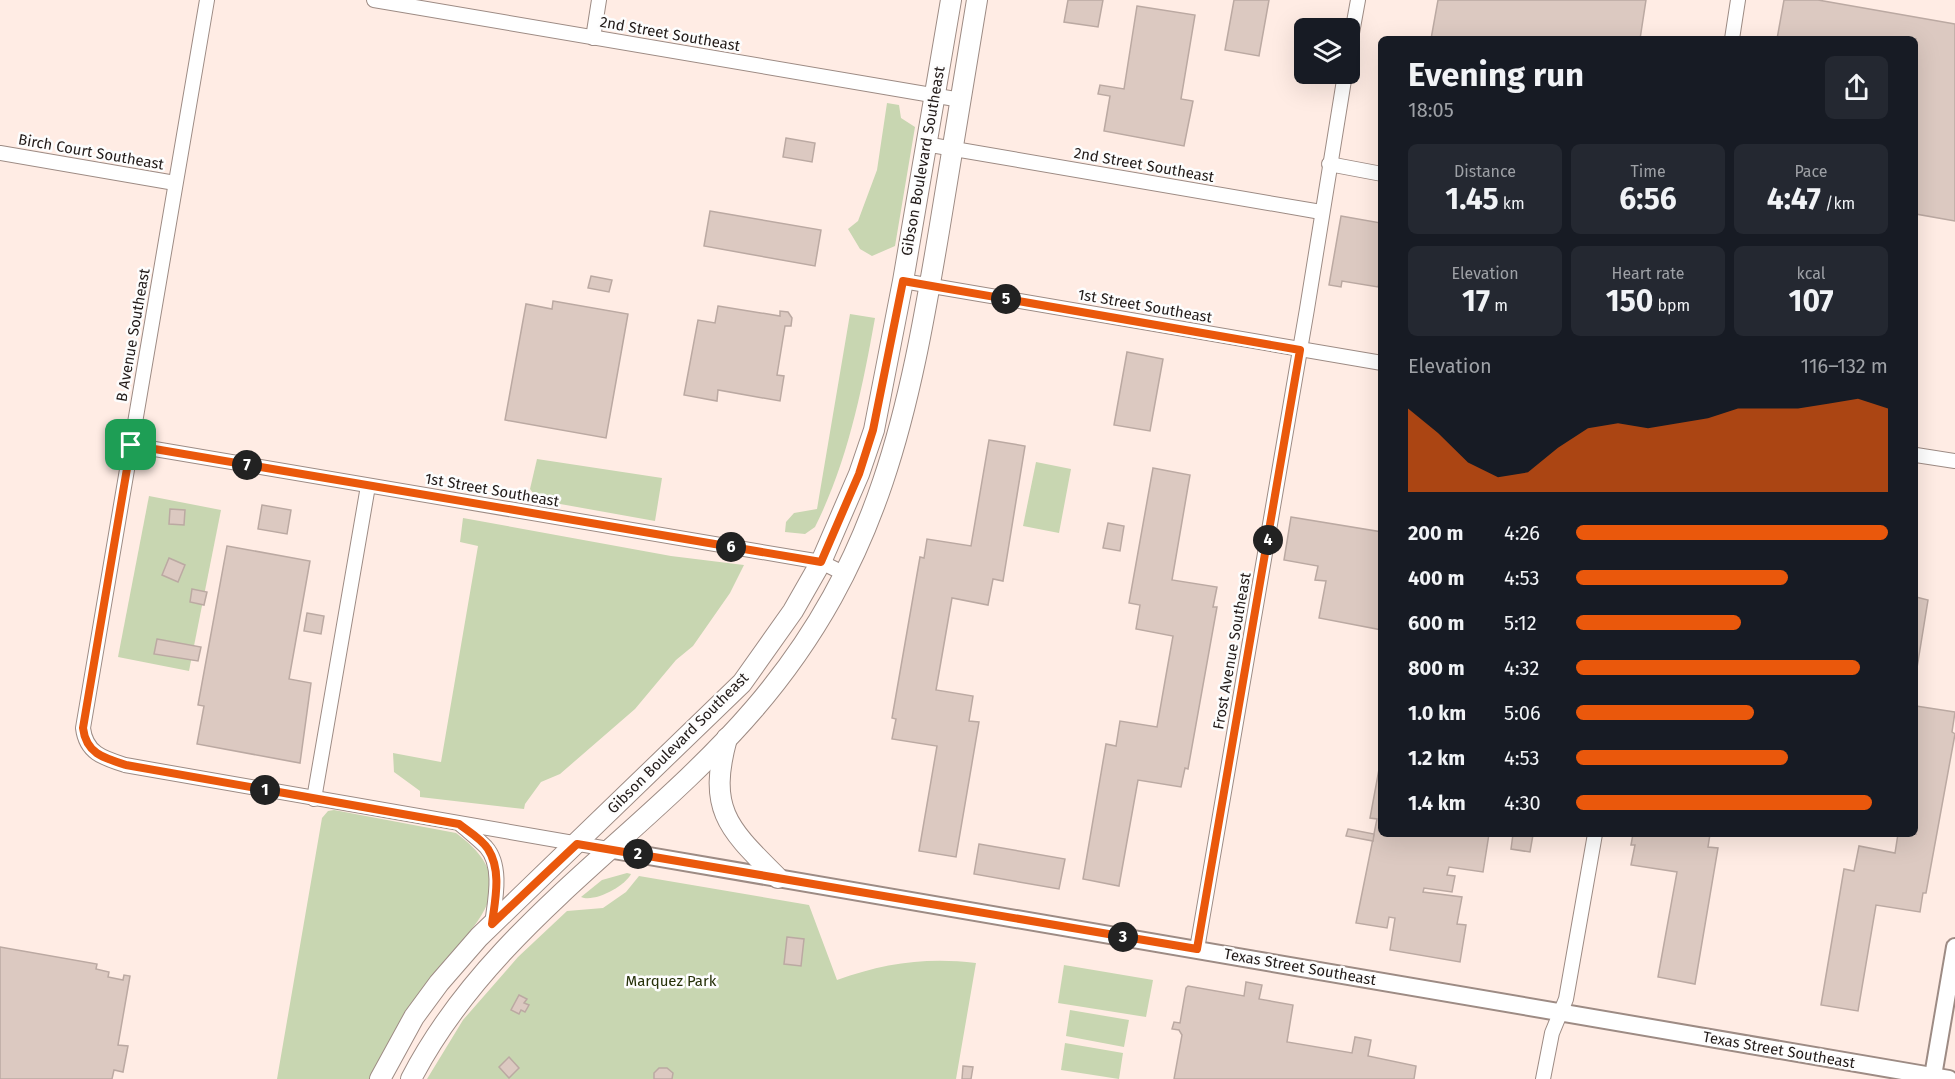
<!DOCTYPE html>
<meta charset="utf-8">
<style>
:root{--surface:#171b24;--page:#242831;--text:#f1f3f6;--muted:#9ea1a6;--accent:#ea580c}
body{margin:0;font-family:"Fira Sans",sans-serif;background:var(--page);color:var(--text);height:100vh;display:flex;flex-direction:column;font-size:22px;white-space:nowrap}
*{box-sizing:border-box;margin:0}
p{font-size:20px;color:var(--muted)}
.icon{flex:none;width:33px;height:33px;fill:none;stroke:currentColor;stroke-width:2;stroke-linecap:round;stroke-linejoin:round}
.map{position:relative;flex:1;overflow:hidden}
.drawer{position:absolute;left:1378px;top:36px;width:540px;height:801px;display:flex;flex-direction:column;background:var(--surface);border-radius:9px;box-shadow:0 6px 24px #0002}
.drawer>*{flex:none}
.tools{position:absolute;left:1294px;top:18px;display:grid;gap:12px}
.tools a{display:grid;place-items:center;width:66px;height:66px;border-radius:9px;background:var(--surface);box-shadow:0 6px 24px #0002;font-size:30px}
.pin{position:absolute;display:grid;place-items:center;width:51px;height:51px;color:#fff;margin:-26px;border-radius:12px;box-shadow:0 3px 9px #0006}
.km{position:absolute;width:30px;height:30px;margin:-15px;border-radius:50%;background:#222;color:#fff;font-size:16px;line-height:30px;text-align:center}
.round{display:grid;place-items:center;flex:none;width:63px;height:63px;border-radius:9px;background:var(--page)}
.overview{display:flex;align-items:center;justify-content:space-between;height:102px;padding:0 30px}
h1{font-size:33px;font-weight:700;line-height:45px}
.stats{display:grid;grid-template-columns:repeat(3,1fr);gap:9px;height:102px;padding:6px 30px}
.stats div{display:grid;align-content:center;border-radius:9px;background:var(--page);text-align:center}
.stats b{font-size:30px;font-weight:700}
.stats small{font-size:16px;font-weight:400}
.stats p{font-size:16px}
.chart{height:168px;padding:12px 30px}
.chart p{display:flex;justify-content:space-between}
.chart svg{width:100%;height:108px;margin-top:6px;fill:var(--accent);opacity:.7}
ul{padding:0 30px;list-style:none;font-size:20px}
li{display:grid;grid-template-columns:96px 72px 1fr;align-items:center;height:45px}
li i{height:15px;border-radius:8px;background:var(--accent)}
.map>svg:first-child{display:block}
.green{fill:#c8d6b1}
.building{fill:#dcc9c1;stroke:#bba9a2;stroke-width:1.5}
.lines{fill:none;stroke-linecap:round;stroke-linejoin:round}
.minor-casing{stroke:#9d8b84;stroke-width:16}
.tertiary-casing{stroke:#9d8b84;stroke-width:20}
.secondary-casing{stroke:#9d8b84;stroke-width:22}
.minor{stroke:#fff;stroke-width:14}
.tertiary{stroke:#fff;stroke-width:16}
.secondary{stroke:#fff;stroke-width:20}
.route-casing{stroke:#fff;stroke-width:12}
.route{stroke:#ea580c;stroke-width:8}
.labels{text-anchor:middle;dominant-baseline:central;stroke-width:5;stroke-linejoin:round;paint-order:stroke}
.street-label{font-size:15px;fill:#211a18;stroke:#fdfdfd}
.park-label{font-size:15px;fill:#263109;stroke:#fdfdfd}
</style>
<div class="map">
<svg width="1955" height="1079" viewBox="0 0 1955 1079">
<rect width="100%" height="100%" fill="#ffece4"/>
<g class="green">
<path d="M887 103 899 105 901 118 915 127 895 246 872 256 860 249 848 229 858 221 877 170Z"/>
<path d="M850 314 875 318C862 390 848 461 815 527L805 534 785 532 786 522 794 513 817 509Z"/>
<path d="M537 459 662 478 655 521 538 500 530 489Z"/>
<path d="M1036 462 1071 469 1059 533 1023 526Z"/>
<path d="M149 496 221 510 189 671 118 657Z"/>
<path d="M463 518 671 556 744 565 730 593 693 646 676 660 635 709 560 774 541 782 525 804 524 809 420 797V791L394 772 393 753 441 762 478 546 460 542Z"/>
<path d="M334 810 456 833C534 890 463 932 427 983 406 1013 389 1047 371 1079H277L322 818 328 811Z"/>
<path d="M627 873 631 874C625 886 594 903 581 897L602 880Z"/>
<path d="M639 876 809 905 837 980C884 963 927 957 976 963L956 1079H427L463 1020 518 957 567 911 603 908 626 892Z"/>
<path d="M1064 965 1153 980 1146 1017 1058 1003Z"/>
<path d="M1070 1010 1129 1020 1124 1047 1066 1036Z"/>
<path d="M1065 1043 1123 1053 1119 1079 1061 1070Z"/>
</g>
<g class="building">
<path d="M1068 0H1103L1098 27 1064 22Z"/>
<path d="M1234 0H1269L1259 56 1225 50Z"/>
<path d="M1438 0H1646L1640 39H1431Z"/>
<path d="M1784 0H1818L1955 24V221L1916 214V39H1777Z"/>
<path d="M1137 6 1195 15 1181 99 1193 101 1184 146 1104 131 1110 96 1098 94 1100 85 1124 89Z"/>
<path d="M786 138 815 143 812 162 783 157Z"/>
<path d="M710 211 821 230 815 266 704 246Z"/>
<path d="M1341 216 1381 223 1379 236 1382 237V271L1378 287 1342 281 1341 287 1329 285Z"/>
<path d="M591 276 612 280 609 292 588 288Z"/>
<path d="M553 301 628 314 606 438 505 420 526 304 552 309Z"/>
<path d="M718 306 780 316V311L788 312 792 318 791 326H785L777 375 784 376 780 401 718 390 717 401 684 395 698 320 715 323Z"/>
<path d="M1127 352 1163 359 1150 431 1114 425Z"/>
<path d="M989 440 1025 446 1003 581 993 579 988 605 952 598 936 690 973 696 969 721 979 722 956 857 919 851 937 746 892 739 896 719 892 718 920 557 924 558 927 539 971 546Z"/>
<path d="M1153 468 1190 475 1172 580 1217 587 1213 607H1217L1188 769 1185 768 1181 787 1138 780 1119 886 1083 879 1106 744 1116 746 1120 721 1157 727 1165 681 1173 636 1136 629 1140 605 1129 603Z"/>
<path d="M262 505 291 510 287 534 258 529Z"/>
<path d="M170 509 185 510 184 525 169 524Z"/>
<path d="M1291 517 1382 532V630L1319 618 1326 581 1315 580 1318 566 1284 560Z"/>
<path d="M1108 523 1124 526 1120 551 1103 548Z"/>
<path d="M227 546 310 561 289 679 311 683 300 763 197 744 204 706 198 705Z"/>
<path d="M169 558 185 565 178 582 162 575Z"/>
<path d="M192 589 207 592 204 605 190 602Z"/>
<path d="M1916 597 1928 600 1916 674Z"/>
<path d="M307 613 324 616 321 634 304 631Z"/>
<path d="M157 639 201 647 198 661 154 654Z"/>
<path d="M1916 706 1955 712 1952 732 1955 734 1926 893H1923L1920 912 1876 905 1858 1011 1821 1005 1844 869 1854 871 1859 846 1895 853 1898 834H1916Z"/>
<path d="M1380 764 1382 834H1489L1483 872 1449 867 1447 875 1455 876 1452 892 1424 888 1423 892 1462 897 1457 924 1466 925 1460 962 1390 950 1395 918 1389 917 1387 928 1356 923 1377 819 1370 818Z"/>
<path d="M1348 829 1374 834 1373 841 1346 836Z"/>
<path d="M1513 834 1533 835 1530 852 1511 849Z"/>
<path d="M1633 834H1710L1708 847 1718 848 1695 984 1658 977 1677 872 1631 865 1635 845H1631Z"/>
<path d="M979 844 1065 859 1059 889 974 874Z"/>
<path d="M787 937 804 939 801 966 784 964Z"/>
<path d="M0 947 97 964 96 969 109 972 108 977 123 980 124 975 130 976 118 1045 128 1046 123 1072 114 1070 112 1079H0Z"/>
<path d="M1246 982 1262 985 1259 999 1293 1005 1287 1042 1352 1053 1355 1037 1371 1040 1368 1056 1416 1066 1414 1079H1174L1182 1035 1179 1030 1172 1029 1174 1022 1180 1023 1186 988 1188 986 1244 996Z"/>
<path d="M519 995 527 999 524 1003 529 1005 525 1012 521 1010 519 1014 511 1010Z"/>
<path d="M509 1057 519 1068 509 1078 499 1067Z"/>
<path d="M963 1066 973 1067 971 1079H962Z"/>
<path d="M659 1068H667L673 1073 672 1079H654V1073Z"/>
</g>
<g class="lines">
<defs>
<g id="minor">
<path d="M207 0 83 728C86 753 103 758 125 765L608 849"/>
<path d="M374 0 961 100"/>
<path d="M593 38 599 0"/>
<path d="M1732 39 1738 0"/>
<path d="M1350 44 1358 0"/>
<path d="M925 144 1321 212"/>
<path d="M0 153 175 183"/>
<path d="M1329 164 1382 174"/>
<path d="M903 281 1382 363"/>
<path d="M131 445 821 562 845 574"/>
<path d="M1916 455 1955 461"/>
<path d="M314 799 368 486"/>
<path d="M461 825C469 832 478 839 486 847 503 866 495 901 492 924"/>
<path d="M1197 949 1307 309 1345 74"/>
<path d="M1543 1079 1552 1033 1566 999 1595 834"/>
</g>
<g id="tertiary">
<path d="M608 849 1949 1079"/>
<path d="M1933 1076 1955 947"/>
</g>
<g id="secondary">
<path d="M727 738C707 811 729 829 778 878"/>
<path d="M380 1079 414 1017 439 983 479 937 742 683 793 611 821 562 859 474 874 430 903 281 951 0"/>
<path d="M411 1079C490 926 644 837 754 709 881 561 909 411 940 225 952 150 965 75 977 0"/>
</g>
</defs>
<use href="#minor" class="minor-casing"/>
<use href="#tertiary" class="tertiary-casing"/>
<use href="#secondary" class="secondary-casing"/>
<use href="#minor" class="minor"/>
<use href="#tertiary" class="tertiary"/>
<use href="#secondary" class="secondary"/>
</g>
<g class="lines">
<defs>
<path id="route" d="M903 281 1300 350 1197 949 577 844 492 924C495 900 502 871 488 849 482 839 468 831 459 824L126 765C103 758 86 753 83 728L131 445 821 562 859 474 873 430Z"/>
</defs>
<use href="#route" class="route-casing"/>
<use href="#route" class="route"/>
</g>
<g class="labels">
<g class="street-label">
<text transform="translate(670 34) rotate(10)">2nd Street Southeast</text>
<text transform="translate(91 152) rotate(10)">Birch Court Southeast</text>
<text transform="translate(923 161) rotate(-80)">Gibson Boulevard Southeast</text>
<text transform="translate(1144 165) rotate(10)">2nd Street Southeast</text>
<text transform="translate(1145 306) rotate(10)">1st Street Southeast</text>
<text transform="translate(133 335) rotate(-80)">B Avenue Southeast</text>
<text transform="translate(492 490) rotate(10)">1st Street Southeast</text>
<text transform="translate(1232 651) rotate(-80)">Frost Avenue Southeast</text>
<text transform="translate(678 743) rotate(-45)">Gibson Boulevard Southeast</text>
<text transform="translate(1300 967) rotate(10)">Texas Street Southeast</text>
<text transform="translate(1779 1050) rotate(10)">Texas Street Southeast</text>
</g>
<g class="park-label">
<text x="671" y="981">Marquez Park</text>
</g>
</g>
</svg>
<div class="tools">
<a><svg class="icon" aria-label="layers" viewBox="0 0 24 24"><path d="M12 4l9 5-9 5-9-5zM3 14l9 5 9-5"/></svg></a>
</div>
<div class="pin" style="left:131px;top:445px;background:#1e9e55"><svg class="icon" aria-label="arrive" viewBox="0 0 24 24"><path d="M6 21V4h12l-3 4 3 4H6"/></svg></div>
<b class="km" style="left:265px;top:790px">1</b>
<b class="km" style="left:638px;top:854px">2</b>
<b class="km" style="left:1123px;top:937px">3</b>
<b class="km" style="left:1268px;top:540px">4</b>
<b class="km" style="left:1006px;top:299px">5</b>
<b class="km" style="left:731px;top:547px">6</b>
<b class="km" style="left:247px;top:465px">7</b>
<section class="drawer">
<div class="overview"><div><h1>Evening run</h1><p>18:05</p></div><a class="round"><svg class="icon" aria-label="share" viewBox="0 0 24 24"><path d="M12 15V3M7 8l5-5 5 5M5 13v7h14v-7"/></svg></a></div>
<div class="stats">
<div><p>Distance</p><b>1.45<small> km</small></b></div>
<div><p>Time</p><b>6:56</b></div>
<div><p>Pace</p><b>4:47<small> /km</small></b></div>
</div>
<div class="stats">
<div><p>Elevation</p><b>17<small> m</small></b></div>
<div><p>Heart rate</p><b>150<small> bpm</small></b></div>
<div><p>kcal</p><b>107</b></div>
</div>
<div class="chart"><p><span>Elevation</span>116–132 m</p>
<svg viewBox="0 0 160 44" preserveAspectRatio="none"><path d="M0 44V10L10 20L20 32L30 38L40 36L50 26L60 18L70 16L80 18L90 16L100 14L110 10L120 10L130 10L140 8L150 6L160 10V44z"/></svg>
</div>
<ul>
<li><b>200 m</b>4:26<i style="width:100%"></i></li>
<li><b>400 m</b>4:53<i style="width:68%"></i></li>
<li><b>600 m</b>5:12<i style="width:53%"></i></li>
<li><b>800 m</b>4:32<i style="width:91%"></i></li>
<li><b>1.0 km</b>5:06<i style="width:57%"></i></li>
<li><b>1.2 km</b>4:53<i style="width:68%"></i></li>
<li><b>1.4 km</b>4:30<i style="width:95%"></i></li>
</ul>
</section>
</div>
